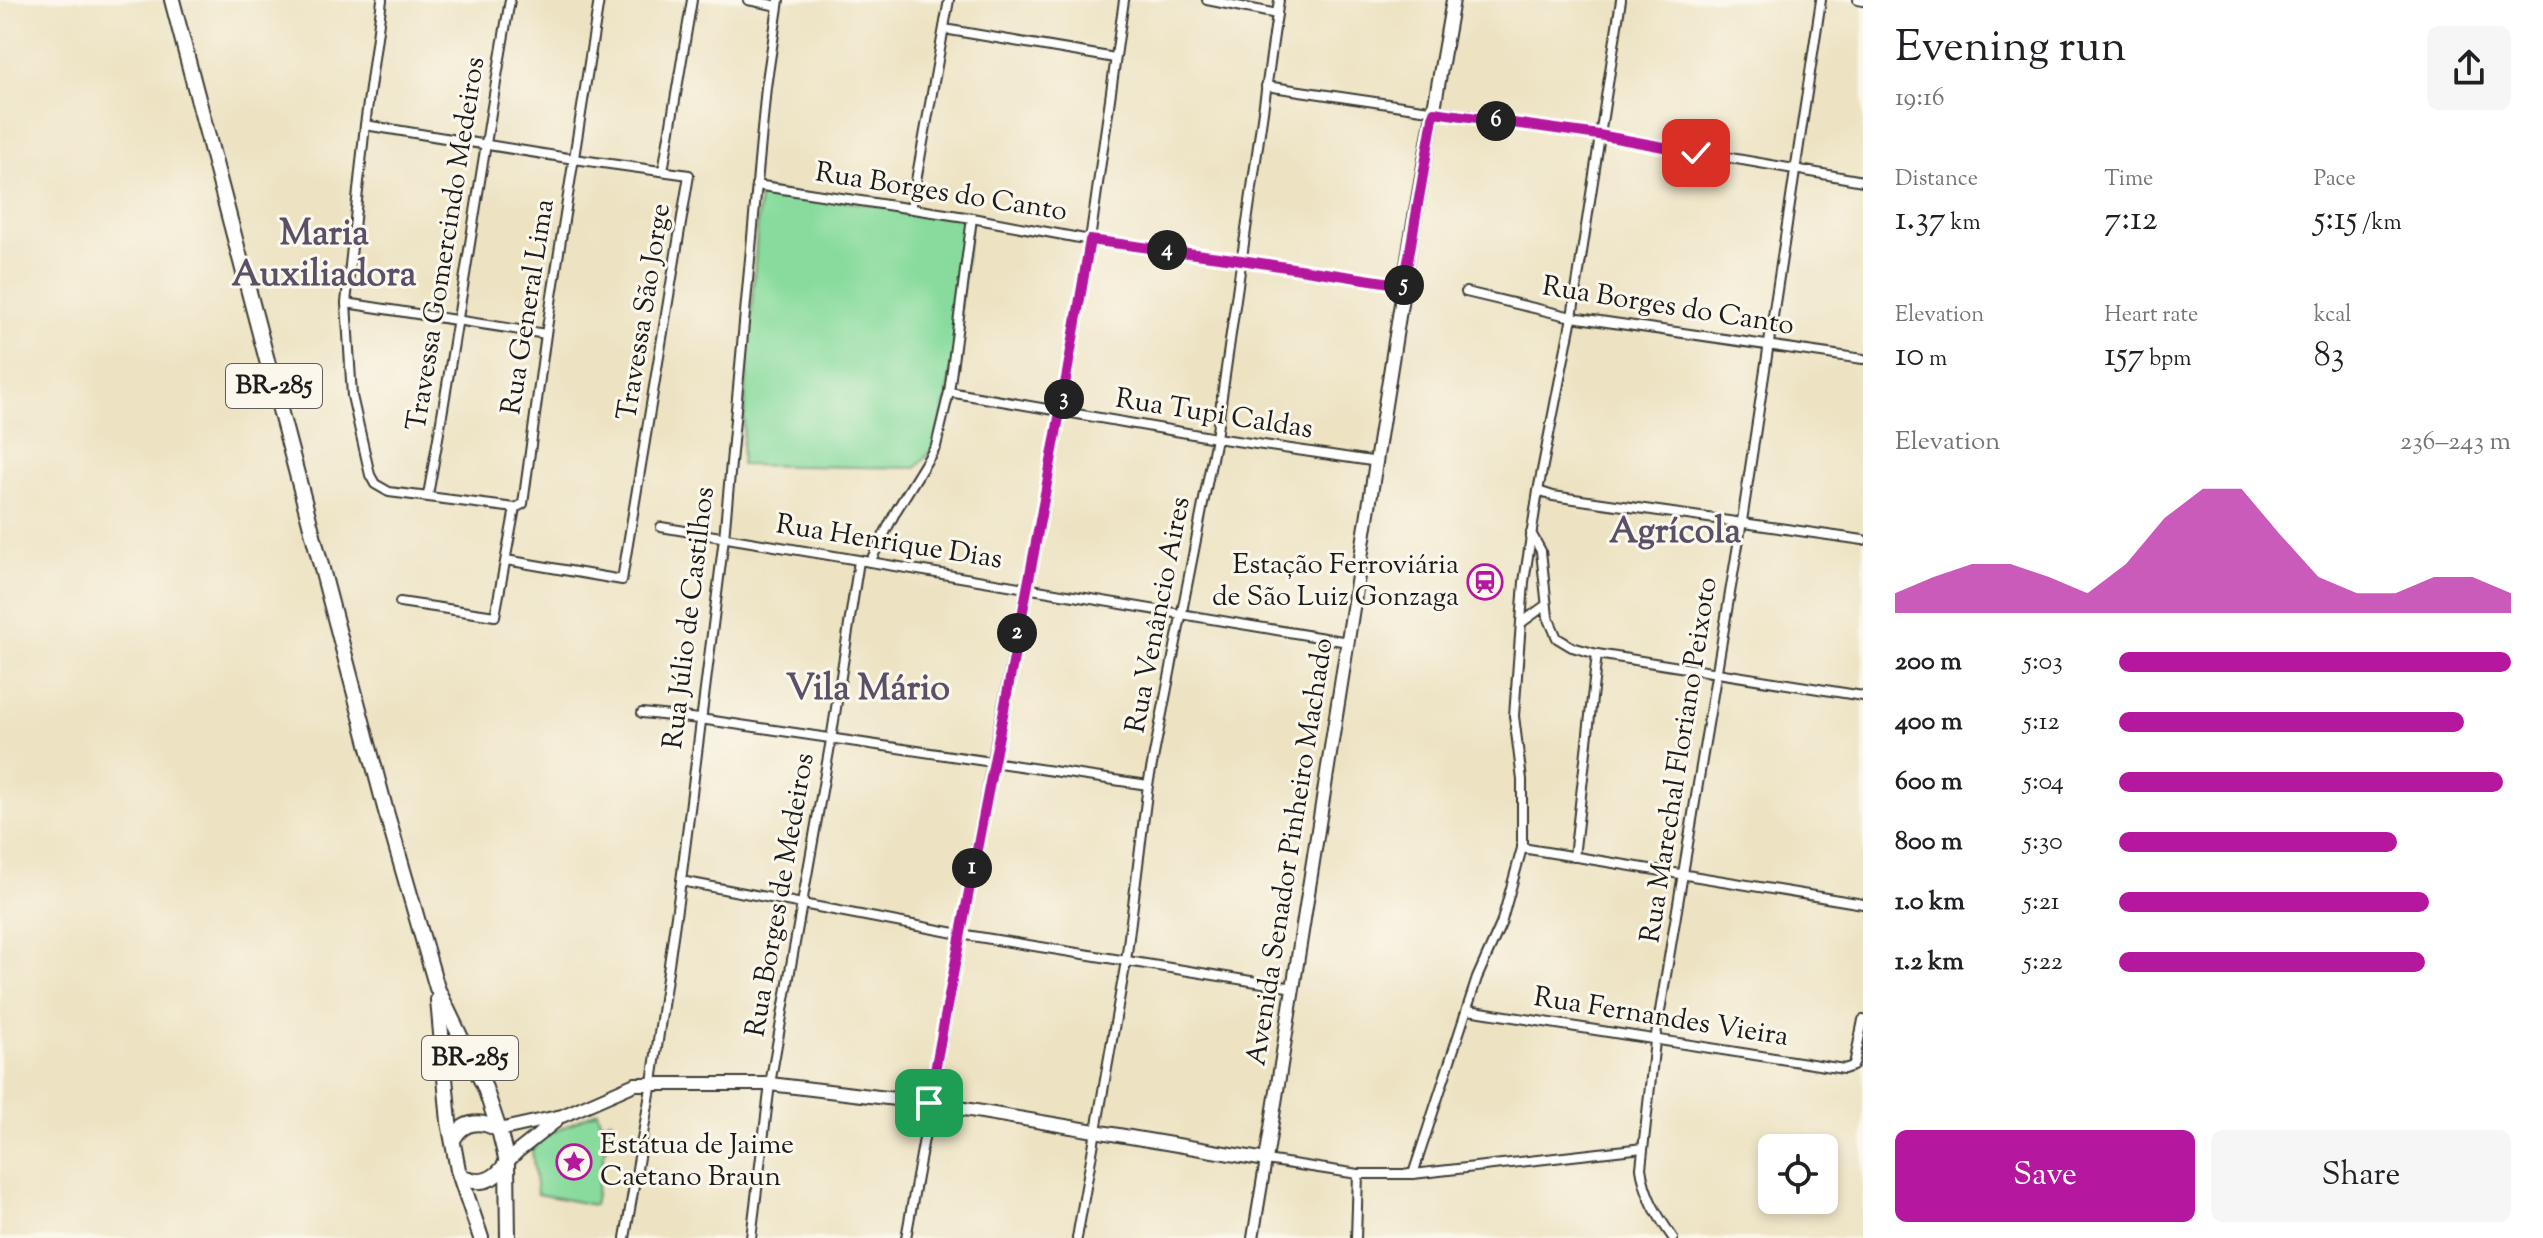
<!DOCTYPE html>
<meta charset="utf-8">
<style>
:root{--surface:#fff;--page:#f6f6f6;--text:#202124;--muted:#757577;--accent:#b5179e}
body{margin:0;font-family:"Sorts Mill Goudy",serif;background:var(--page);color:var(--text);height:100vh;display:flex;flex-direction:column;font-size:30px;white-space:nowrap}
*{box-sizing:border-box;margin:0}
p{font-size:26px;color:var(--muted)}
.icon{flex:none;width:44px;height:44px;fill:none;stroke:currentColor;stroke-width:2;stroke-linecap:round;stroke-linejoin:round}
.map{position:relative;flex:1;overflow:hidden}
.side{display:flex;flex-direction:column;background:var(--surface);width:680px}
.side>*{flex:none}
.tools{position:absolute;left:1758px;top:1134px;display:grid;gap:16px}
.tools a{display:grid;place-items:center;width:80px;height:80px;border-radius:12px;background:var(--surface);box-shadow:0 4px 12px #0003;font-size:40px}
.pin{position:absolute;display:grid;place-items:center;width:68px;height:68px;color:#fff;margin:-34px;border-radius:16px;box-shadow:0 4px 12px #0006}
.km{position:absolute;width:40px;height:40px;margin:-20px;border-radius:50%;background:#222;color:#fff;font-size:22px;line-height:40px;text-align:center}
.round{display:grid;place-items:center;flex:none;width:84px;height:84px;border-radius:12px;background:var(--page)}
.summary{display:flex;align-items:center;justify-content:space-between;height:136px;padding:0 32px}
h1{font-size:44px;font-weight:600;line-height:60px}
.stats{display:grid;grid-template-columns:repeat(3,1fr);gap:12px;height:136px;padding:8px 32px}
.stats div{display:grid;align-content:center}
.stats b{font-size:34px;font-weight:600}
.stats small{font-size:22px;font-weight:400}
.stats p{font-size:22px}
.chart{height:224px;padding:16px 32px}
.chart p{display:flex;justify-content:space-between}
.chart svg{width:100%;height:144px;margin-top:8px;fill:var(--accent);opacity:.7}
.button{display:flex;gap:16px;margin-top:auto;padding:16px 32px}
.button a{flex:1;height:92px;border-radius:12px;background:var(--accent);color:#fff;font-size:32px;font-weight:600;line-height:92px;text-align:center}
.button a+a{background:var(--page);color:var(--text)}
ul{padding:0 32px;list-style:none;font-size:26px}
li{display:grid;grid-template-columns:128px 96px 1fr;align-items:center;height:60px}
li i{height:20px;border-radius:10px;background:var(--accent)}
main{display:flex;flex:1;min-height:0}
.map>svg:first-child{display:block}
.green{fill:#88db9d;stroke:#527c5c;stroke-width:2}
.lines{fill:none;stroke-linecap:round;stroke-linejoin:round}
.minor-casing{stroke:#3b3a35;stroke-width:12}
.tertiary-casing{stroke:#3b3a35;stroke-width:14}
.secondary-casing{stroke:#3b3a35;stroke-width:16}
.trunk-casing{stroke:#3b3a35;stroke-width:18}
.minor{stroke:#fff;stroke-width:8}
.tertiary{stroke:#fff;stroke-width:10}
.secondary{stroke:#fff;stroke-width:12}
.trunk{stroke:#fff;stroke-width:14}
.route-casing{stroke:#fff;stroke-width:16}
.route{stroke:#b5179e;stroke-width:10}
.labels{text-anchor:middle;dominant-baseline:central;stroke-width:6;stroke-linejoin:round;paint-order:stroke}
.shield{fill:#fbf7ec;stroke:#5f5e5a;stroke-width:2}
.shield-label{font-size:26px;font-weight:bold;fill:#1c1c1c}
.street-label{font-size:28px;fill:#1c1c1c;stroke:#fbf7ec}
.poi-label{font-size:28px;fill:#1c1c1c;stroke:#fbf7ec;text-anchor:end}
.district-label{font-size:36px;font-weight:bold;fill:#5a5068;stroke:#fbf7ec}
</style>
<main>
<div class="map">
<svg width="1863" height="1238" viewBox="0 0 1863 1238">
<rect width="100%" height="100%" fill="#fbf7ec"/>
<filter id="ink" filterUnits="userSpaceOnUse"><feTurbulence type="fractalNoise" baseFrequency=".0125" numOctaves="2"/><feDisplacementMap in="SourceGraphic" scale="16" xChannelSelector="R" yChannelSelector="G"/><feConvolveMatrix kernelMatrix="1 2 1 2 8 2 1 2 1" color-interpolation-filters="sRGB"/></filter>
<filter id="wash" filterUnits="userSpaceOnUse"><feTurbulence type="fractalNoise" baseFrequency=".006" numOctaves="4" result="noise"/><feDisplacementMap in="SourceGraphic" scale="32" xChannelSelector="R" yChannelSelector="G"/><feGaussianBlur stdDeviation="1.8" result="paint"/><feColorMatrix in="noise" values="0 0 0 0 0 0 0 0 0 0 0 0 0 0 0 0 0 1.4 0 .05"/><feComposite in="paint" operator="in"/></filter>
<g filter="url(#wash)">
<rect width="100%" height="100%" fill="#ede3c3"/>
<g class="green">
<path d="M760 189 971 219 948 393 934 447 916 468 741 465Z"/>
<path d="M597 1111 601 1123 611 1120 594 1205 537 1194 532 1150 543 1137Z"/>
</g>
</g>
<g filter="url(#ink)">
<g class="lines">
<defs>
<g id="minor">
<path d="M382 0 365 125 346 303 352 396 370 475 375 484 389 492 515 508"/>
<path d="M748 0 778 6"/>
<path d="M1207 0 1277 14"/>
<path d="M1858 0 1863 1"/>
<path d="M944 29 1115 58"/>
<path d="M1266 86 1599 135 1863 181"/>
<path d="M365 125 574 159 689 175 622 580 506 560"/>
<path d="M663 171 692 0"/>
<path d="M756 185 972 218 1090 240 1241 260 1404 285"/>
<path d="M911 208 949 0"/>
<path d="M1466 292 1572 317 1863 359"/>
<path d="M346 303 546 334"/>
<path d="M949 392 1216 438 1378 462"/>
<path d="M1538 491 1553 496 1863 540"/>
<path d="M428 495C458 330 481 165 510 0"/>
<path d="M661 527 1348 642"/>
<path d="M1531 533 1541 551 1548 617 1557 638 1572 647 1597 654 1863 696"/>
<path d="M870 562 896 511 936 446 949 392 972 218"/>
<path d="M400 602 495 616 515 508 523 504 546 334 599 0"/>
<path d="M1521 623 1546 605"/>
<path d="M642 713 700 719 1148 785"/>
<path d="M1522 848 1863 904"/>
<path d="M1574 857 1597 654"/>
<path d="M681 881 960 934 1294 988"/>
<path d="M1468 1010 1844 1069 1853 1066 1855 1060 1863 1020"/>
<path d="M1266 1160 1358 1174H1413L1643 1148"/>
<path d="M1413 1174 1477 978 1501 924 1522 848V780L1514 716 1524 582 1538 491 1572 317 1621 0"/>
<path d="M625 1238 652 1082 681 881 724 538 766 87 779 0"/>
<path d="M751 1238 770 1084 831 740 859 561"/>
<path d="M906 1238 992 762 1061 413 1090 240 1124 0"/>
<path d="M1077 1238 1126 961 1148 785 1216 438 1279 0"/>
<path d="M1356 1238 1358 1174"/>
<path d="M1673 1238C1657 1215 1645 1196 1641 1168L1655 1041 1742 521 1821 0"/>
</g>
<path id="tertiary" d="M1253 1238 1266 1160"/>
<g id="secondary">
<path d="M499 1130 562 1116 635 1084H770L929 1103 1266 1160 1411 240 1453 0"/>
<path d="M507 1162 517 1152 556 1121"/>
</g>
<g id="trunk">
<path d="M172 0 385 808 437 988 485 1088 499 1130 507 1162 508 1238"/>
<path d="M438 1000 449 1122 458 1170 481 1238"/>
<path d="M454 1138C464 1120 482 1120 499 1130"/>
<path d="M460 1175C479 1187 495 1181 507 1162"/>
</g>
</defs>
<use href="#minor" class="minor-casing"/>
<use href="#tertiary" class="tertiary-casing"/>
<use href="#secondary" class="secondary-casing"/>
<use href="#trunk" class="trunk-casing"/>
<use href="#minor" class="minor"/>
<use href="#tertiary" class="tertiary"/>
<use href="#secondary" class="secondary"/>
<use href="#trunk" class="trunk"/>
</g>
</g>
<g class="lines" filter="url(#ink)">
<defs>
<path id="route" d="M929 1103C982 815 1042 528 1090 240L1241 260 1404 285 1434 112 1599 135 1696 153"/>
</defs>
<use href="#route" class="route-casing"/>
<use href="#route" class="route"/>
</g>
<defs>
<symbol id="station-ring" viewBox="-11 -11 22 22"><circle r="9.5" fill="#fbf7ec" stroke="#b5179e" stroke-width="1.5"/><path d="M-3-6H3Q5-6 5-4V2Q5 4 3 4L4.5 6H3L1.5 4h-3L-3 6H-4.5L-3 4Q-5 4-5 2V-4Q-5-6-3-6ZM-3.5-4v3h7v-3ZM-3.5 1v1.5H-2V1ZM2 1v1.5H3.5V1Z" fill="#b5179e"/></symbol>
<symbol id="sight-ring" viewBox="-11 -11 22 22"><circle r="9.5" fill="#fbf7ec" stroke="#b5179e" stroke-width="1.5"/><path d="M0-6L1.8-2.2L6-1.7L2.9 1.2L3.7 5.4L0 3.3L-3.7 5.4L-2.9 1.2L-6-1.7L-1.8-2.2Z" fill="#b5179e"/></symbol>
</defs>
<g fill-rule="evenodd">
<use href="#station-ring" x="1465" y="562" width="40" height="40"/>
<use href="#sight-ring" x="554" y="1142" width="40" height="40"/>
</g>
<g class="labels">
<g class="shield">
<rect x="226" y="364" width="96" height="44" rx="6"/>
<rect x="422" y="1036" width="96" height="44" rx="6"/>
</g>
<g class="shield-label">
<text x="274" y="386">BR-285</text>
<text x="470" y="1058">BR-285</text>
</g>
<g class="street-label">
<text transform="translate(941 193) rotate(9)">Rua Borges do Canto</text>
<text transform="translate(447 244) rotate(-81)">Travessa Gomercindo Medeiros</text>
<text transform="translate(529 307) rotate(-81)">Rua General Lima</text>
<text transform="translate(1668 307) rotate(9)">Rua Borges do Canto</text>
<text transform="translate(645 312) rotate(-81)">Travessa São Jorge</text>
<text transform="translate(1214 415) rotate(9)">Rua Tupi Caldas</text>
<text transform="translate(889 543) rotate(9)">Rua Henrique Dias</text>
<text transform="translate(1159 615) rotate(-79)">Rua Venâncio Aires</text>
<text transform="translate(690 618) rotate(-83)">Rua Júlio de Castilhos</text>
<text transform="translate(1680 760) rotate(-81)">Rua Marechal Floriano Peixoto</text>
<text transform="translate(1291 852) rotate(-81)">Avenida Senador Pinheiro Machado</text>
<text transform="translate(781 895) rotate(-80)">Rua Borges de Medeiros</text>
<text transform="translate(1661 1018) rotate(9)">Rua Fernandes Vieira</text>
</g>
<g class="poi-label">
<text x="1459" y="566">Estação Ferroviária<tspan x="1459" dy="32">de São Luiz Gonzaga</tspan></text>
<text x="600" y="1146" text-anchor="start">Estátua de Jaime<tspan x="600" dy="32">Caetano Braun</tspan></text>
</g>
<g class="district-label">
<text x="324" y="235">Maria<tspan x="324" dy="41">Auxiliadora</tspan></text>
<text x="1675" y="533">Agrícola</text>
<text x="868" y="690">Vila Mário</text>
</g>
</g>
</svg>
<div class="tools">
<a><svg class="icon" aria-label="locate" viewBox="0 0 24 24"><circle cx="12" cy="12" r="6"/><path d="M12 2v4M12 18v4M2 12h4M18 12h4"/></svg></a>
</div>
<div class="pin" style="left:929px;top:1103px;background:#1e9e55"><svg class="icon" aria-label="arrive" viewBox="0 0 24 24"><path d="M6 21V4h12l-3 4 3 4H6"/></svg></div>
<div class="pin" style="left:1696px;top:153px;background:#d93025"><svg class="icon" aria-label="check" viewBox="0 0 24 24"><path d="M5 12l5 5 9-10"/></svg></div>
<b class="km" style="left:972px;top:868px">1</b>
<b class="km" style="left:1017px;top:633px">2</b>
<b class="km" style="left:1064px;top:399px">3</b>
<b class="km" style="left:1167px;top:250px">4</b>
<b class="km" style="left:1404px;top:285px">5</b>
<b class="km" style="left:1496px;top:121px">6</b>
</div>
<section class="side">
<div class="summary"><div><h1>Evening run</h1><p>19:16</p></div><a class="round"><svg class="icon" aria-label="share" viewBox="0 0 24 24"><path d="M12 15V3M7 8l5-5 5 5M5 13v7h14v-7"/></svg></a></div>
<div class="stats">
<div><p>Distance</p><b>1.37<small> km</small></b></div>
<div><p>Time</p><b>7:12</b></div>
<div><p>Pace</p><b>5:15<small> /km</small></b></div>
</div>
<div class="stats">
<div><p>Elevation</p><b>10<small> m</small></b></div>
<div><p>Heart rate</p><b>157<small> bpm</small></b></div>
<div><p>kcal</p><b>83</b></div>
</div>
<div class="chart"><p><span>Elevation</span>236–243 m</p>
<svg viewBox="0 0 160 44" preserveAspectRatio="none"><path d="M0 44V38L10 33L20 29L30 29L40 33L50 38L60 29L70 15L80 6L90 6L100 20L110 33L120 38L130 38L140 33L150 33L160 38V44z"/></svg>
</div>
<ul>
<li><b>200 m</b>5:03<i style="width:100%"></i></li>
<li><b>400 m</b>5:12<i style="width:88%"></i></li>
<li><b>600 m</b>5:04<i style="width:98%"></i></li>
<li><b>800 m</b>5:30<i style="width:71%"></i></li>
<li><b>1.0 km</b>5:21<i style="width:79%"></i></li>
<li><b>1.2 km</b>5:22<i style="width:78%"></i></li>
</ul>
<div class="button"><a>Save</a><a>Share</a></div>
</section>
</main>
